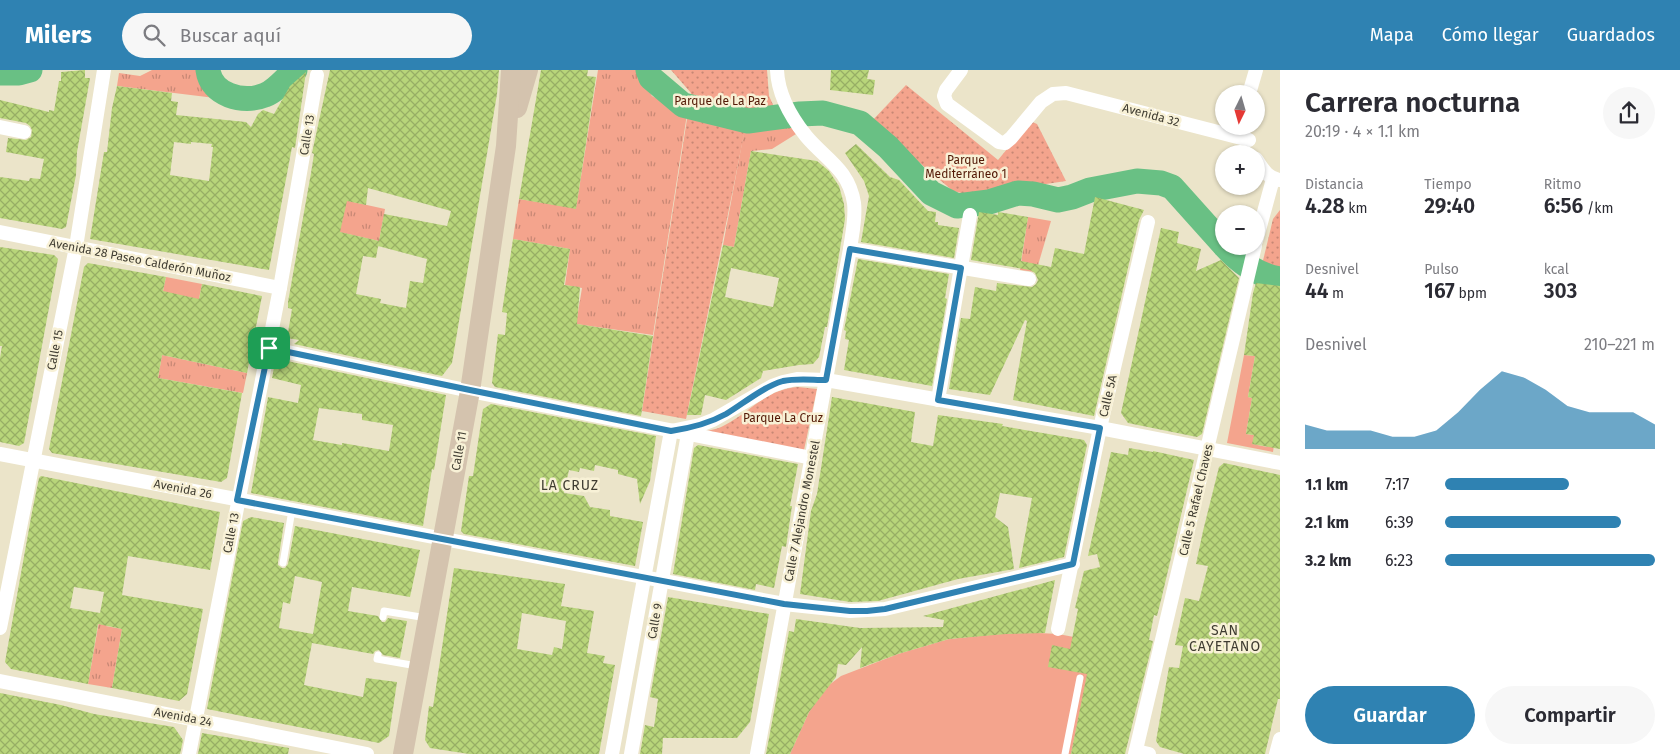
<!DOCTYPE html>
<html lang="es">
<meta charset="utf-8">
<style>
:root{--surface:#fff;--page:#f7f7f7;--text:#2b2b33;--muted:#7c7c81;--accent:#2f82b2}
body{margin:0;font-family:"Fira Sans",sans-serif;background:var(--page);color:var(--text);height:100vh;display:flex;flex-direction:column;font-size:19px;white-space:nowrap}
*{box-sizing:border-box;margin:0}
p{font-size:16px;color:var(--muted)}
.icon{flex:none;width:28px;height:28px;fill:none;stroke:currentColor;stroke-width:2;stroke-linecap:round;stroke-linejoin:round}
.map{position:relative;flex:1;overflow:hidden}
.side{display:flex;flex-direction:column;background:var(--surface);width:400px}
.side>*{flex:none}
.needle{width:32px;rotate:185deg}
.tools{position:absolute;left:1215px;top:15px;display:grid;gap:10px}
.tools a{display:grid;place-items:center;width:50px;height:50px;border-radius:50%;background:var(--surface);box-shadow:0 1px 4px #0004;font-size:25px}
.pin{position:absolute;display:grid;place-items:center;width:42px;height:42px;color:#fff;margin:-21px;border-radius:10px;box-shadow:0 2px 8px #0006}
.round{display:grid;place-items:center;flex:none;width:52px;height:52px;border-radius:26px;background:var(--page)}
.summary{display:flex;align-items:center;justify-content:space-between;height:85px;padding:0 25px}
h1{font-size:28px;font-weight:600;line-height:38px}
.metrics{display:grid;grid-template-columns:repeat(3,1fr);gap:8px;height:85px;padding:5px 25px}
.metrics div{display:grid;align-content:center}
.metrics b{font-size:21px;font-weight:600}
.metrics small{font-size:14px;font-weight:400}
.metrics p{font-size:14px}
.chart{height:140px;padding:10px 25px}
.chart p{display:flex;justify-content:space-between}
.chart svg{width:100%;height:90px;margin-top:5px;fill:var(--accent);opacity:.7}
.cta{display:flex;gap:10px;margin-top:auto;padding:10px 25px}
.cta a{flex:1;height:58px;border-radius:30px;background:var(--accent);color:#fff;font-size:20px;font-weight:600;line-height:58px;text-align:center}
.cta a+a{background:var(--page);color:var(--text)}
ul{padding:0 25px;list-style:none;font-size:16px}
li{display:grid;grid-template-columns:80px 60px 1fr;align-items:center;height:38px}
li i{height:12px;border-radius:6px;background:var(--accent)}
header{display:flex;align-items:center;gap:30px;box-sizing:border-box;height:70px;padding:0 25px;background:var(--accent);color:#fff}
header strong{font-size:24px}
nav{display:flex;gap:28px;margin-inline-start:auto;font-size:18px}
.search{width:350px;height:45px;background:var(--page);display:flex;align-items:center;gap:12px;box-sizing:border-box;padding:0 18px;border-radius:28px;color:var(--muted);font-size:19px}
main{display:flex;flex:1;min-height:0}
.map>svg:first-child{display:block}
.grass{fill:url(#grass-tufts)}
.park{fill:url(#park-dots)}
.garden{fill:#f4a48d}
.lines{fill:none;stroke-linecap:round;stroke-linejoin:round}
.river{stroke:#69c084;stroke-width:25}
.building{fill:url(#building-cross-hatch);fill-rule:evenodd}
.lane{stroke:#fff;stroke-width:7}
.street{stroke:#fff;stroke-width:14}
.secondary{stroke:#d4c3ae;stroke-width:20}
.route-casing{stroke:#fff;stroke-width:10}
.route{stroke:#2f82b2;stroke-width:6}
.labels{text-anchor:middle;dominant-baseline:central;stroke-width:5;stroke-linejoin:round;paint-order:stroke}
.park-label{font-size:12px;fill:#531906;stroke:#f8f1d6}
.street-label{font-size:12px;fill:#3f3c31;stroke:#f8f1d6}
.neighbourhood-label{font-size:14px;letter-spacing:1px;fill:#3f3c31;stroke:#f8f1d6}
</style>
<header>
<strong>Milers</strong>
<div class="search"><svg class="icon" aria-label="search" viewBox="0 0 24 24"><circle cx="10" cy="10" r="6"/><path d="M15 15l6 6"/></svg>Buscar aquí</div>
<nav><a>Mapa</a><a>Cómo llegar</a><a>Guardados</a></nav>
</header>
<main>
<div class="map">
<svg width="1280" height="684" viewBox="0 0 1280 684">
<defs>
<pattern id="grass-tufts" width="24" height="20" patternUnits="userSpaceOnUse" patternTransform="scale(1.25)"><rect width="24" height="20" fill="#f4a48d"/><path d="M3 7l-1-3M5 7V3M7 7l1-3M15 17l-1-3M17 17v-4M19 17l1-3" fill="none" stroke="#c78774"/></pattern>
<pattern id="park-dots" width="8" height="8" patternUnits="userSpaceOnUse" patternTransform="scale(1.25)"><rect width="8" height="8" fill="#f4a48d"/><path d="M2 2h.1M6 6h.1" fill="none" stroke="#c78774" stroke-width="1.8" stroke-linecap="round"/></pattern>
<pattern id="building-cross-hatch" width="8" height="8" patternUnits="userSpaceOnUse" patternTransform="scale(1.25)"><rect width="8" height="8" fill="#b8d57a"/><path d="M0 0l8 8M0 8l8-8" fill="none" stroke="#97ae65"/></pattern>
</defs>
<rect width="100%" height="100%" fill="#ebe4c9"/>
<g class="grass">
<path d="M152 0H200L201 8 215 28 117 16 119 3 140 6Z"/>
<path d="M598 0H636L652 26 687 44 653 265 576 254 582 218 565 215 570 179 513 169 519 129 576 138Z"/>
<path d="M786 51 796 64 772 79 751 81 734 177 723 175 745 57H767Z"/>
<path d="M308 122 385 139 379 171 339 162Z"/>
<path d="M1028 147 1051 151 1036 202 1020 200Z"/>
<path d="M162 285 247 303 243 323 158 308Z"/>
<path d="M109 539 106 556 122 559 112 618 88 614 99 551Z"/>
</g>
<g class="park">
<path d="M671 0H767L769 26 775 39 748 44C728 146 707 247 686 349L642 341 691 23Z"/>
<path d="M906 15 998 90 1030 51 1037 54 1066 111 1026 117 995 119 974 126 953 121 871 52Z"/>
<path d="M1280 140V202L1261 199 1273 149Z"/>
<path d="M798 317 817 319 804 380 702 362C710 360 719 359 725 355 751 341 767 319 798 317Z"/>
</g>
<g class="garden">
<path d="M166 207 202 214 189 279 150 282Z"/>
<path d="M1244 285 1255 286 1248 327 1252 328 1246 364 1254 365 1253 374 1267 377 1275 368 1273 382 1227 373Z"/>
<path d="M1020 562 1058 564 1095 571 1071 684H790L809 642 829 615 841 606 898 584 949 569Z"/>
</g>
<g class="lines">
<g class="river">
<path d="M208 0C211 25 243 34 265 25 276 21 286 8 295 0"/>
<path d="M648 0 651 8 683 35 748 51 800 44 823 43 860 53 888 77 931 123 957 136 989 132 1018 123 1033 124 1058 130 1072 127 1090 120 1137 111 1161 113 1172 117 1224 175"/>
<path d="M0 3H19L30 0"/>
<path d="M1225 176C1239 192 1259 206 1280 209"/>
</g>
</g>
<g class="building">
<path d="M85 0V8H90L77 82 76 105 66 157 62 159 0 148V107L29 111 30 108 40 109 44 89 6 82 8 68 26 70 31 67 32 60 30 56 26 53 0 48V30L49 42V40L54 41 59 11H61V2Z"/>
<path d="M330 0H499L497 24 452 293 442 306 294 274 299 270 287 268 292 239 288 238V232L311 103 314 84 312 83ZM368 118 451 141 447 156 384 144 378 176 427 189 423 213 410 211 406 238 380 233 381 229 356 224 363 186 376 188 379 171 340 162 347 131 366 135Z"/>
<path d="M541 0H588L587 6 596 7 576 139 519 129Z"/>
<path d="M831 0H869L867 9 875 10 873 25 830 20Z"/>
<path d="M306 2 295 78 292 77 269 200 90 169 104 82H107L112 38 117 16 172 23 171 31 178 32 176 45 246 52 251 57 258 44 263 40 274 44 290 16ZM174 72 191 74V72L212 74 211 77H213L209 111 170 105Z"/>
<path d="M856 74 890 107 899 110 928 141 936 142 935 152H938V155L959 158 954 188 861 172 869 126 864 111 845 83Z"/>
<path d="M751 81 817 91 829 101 839 116 844 134 845 149 827 257H825L819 287 813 294 799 295 763 301 761 308 726 330 705 325 701 345H687L723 175 734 177ZM731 198 779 208 773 237 725 227Z"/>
<path d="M1095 127 1144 140 1139 150 1094 346 1013 330 1027 251 1025 250 990 325 949 319 961 248 970 249 975 217 996 221 997 213 1032 217 1036 214 1038 210 1035 203 1030 200 971 190 979 142 998 145V142L1028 147 1021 191 1051 197 1055 178 1084 184Z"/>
<path d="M1161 158 1179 162 1177 173 1201 179 1196 201 1221 190 1239 208 1202 364 1197 367 1128 353 1121 343Z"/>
<path d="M513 169 570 179 564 215 580 217 577 254 653 266 641 346 495 317 492 313 498 264 505 265 507 243 502 242Z"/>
<path d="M0 177 54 185 58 189 24 373 19 376 0 372V288L2 276H0Z"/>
<path d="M858 189 949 204 945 228 947 229 932 316 844 300 849 270 845 269 846 261 844 260Z"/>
<path d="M88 193 166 207 163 221 199 229 202 214 262 226 247 303 162 285 158 308 242 323 227 408 221 412 52 383 49 379 84 197Z"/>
<path d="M1256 213 1280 216V379L1252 374 1254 365 1246 364 1252 328 1248 327 1255 286 1244 285 1253 223Z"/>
<path d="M278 289 446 325 434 400 432 399 423 456 251 423 268 327 298 333 301 315 272 308 275 292ZM319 338 362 344V350L393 355 389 381 342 373V375L313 370Z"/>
<path d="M832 327 915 342 911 372 933 376 938 345 1003 354 1002 356 1084 370 1087 375 1083 394 1064 487 1019 498 1032 428 1000 423 995 447 1008 457 1014 499 958 509 878 531 850 532 800 524 811 441 817 424Z"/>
<path d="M491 334 656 366 650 411 640 434 637 409 618 404V400L595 395 594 401 580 398 579 402 569 400 564 423 584 426 590 437 610 440V446L643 452 635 496 464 464 461 461 469 406H473L483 339Z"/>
<path d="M698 375 798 394 790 436H792L786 477 782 476 774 518 756 514 755 520 673 504 694 378Z"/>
<path d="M1129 378 1153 382V381L1194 390 1162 526 1157 546 1154 545 1149 570 1153 571 1125 684H1071L1087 604 1048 597 1052 575 1070 579 1078 539 1075 538 1084 501 1100 497 1097 484 1088 486 1111 382 1128 385Z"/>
<path d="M1224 393 1280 405V629H1278L1265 684H1184L1160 677 1156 671 1169 597 1179 598 1183 576 1175 575 1185 528 1199 531 1208 496 1196 494 1203 461 1219 397Z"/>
<path d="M41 406 220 442 210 500 128 486 122 525 203 539 187 624 179 631 112 618 122 559 98 554 88 614 11 599 5 592 32 442 39 408ZM74 517 104 522 100 543 70 538Z"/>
<path d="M251 447 284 453 278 492V495L282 498H285L288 494 295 456 420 480 410 527 352 517 348 541 378 546 382 552H385L388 548 407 551 400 588 383 585 379 580 375 581 373 584 312 573 304 615 363 627 366 608 397 612 389 666 379 673 207 639 243 451ZM295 506 322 512 313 564 279 558 283 532 290 534Z"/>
<path d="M454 498 565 514 561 536 594 541 587 583 605 586 603 593 615 595 599 684H469L430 678 425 670 429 636 433 637ZM522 543 566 551 562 579 554 577 552 585 517 579Z"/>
<path d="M1055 510 1045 563 1006 564 949 569 898 584 860 598 862 577 846 595 838 594 836 607 809 642 790 684H766L789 561 794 562 796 549 860 558 943 557 944 550 923 546Z"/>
<path d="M668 527 769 544 750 652 737 668H663L662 684H640L645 655 654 657 658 629 650 627Z"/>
<path d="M0 623 61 635 94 644 174 657 183 670 180 684H0Z"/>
<path d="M202 663 289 678 288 684H198Z"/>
</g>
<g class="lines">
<g class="lane">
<path d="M283 493 292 440"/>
<path d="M383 547 384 541 427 548"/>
<path d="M378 585 377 589 417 596"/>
<path d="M1065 684 1080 608"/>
</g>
<g class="street">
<path d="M961 0 946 20 944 26 947 34 999 72 1005 73 1011 68 1041 32 1053 24 1066 23 1249 70"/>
<path d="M1249 24 1256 0"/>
<path d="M0 57 24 62"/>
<path d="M1256 89C1263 99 1267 108 1280 110"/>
<path d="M0 162 280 218"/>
<path d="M1256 171 1273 109"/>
<path d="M850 179 1029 209"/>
<path d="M269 278 470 321 812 388"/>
<path d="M938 330 970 145"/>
<path d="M0 384 784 534 850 541 885 539 1073 494"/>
<path d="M0 558 76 177 104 0"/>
<path d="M1058 559 1100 358 1148 152"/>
<path d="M0 611 367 684"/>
<path d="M1136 681 1149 684"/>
<path d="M189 684 280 218 317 5"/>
<path d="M612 684 671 361 700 355 713 350 772 316 783 312 797 309 826 310 1100 358 1280 393"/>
<path d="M631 684 689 358"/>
<path d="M757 684 850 179C852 164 856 148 854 133 849 99 825 89 806 66 790 46 778 25 777 0"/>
<path d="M1135 684 1255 176"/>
<path d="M1276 684 1280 669"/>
</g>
<g class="secondary">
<path d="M517 38 528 0"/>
<path d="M403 684 470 321 506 76 511 0"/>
</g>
</g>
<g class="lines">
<defs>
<path id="route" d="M850 179 961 198 938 330 1100 358 1073 494 885 539 867 541H850L784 534 237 430 269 278 470 320 671 361C691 358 708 354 726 344 744 333 763 317 783 311 797 308 812 310 826 310Z"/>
</defs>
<use href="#route" class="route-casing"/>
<use href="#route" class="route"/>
</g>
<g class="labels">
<g class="park-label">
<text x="720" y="31">Parque de La Paz</text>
<text x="966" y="90">Parque<tspan x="966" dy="14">Mediterráneo 1</tspan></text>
<text x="783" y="348">Parque La Cruz</text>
</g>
<g class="street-label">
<text transform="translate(1151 45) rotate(15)">Avenida 32</text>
<text transform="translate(307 65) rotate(-81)">Calle 13</text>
<text transform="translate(140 190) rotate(11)">Avenida 28 Paseo Calderón Muñoz</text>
<text transform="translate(55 280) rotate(-79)">Calle 15</text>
<text transform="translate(1108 326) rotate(-77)">Calle 5A</text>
<text transform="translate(459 381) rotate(-80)">Calle 11</text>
<text transform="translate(183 419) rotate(11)">Avenida 26</text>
<text transform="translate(1196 430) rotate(-77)">Calle 5 Rafael Chaves</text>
<text transform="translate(802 441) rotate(-79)">Calle 7 Alejandro Monestel</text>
<text transform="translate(231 463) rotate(-79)">Calle 13</text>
<text transform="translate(655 551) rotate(-80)">Calle 9</text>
<text transform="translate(183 647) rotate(11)">Avenida 24</text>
</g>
<g class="neighbourhood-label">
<text x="570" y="415">LA CRUZ</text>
<text x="1225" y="560">SAN<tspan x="1225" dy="16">CAYETANO</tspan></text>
</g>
</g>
</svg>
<div class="tools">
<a><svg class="needle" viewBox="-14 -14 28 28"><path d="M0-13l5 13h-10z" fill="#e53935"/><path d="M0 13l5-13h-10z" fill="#7c7c81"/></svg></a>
<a>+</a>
<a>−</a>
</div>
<div class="pin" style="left:269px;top:278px;background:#1e9e55"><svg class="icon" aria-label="arrive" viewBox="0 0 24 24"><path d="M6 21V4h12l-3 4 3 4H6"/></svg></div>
</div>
<section class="side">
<div class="summary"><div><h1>Carrera nocturna</h1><p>20:19 · 4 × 1.1 km</p></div><a class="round"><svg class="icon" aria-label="share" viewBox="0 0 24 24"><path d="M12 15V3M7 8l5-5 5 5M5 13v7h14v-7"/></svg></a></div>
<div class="metrics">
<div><p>Distancia</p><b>4.28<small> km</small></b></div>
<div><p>Tiempo</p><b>29:40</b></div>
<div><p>Ritmo</p><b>6:56<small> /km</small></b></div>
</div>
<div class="metrics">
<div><p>Desnivel</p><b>44<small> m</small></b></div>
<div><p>Pulso</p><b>167<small> bpm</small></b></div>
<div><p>kcal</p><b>303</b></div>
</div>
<div class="chart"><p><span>Desnivel</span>210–221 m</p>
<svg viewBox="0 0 160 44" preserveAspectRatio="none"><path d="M0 44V32L10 35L20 35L30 35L40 38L50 38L60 35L70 26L80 15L90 6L100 9L110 15L120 23L130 26L140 26L150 26L160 32V44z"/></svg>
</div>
<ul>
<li><b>1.1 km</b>7:17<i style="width:59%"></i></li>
<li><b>2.1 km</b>6:39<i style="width:84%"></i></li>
<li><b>3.2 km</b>6:23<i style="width:100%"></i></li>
</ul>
<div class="cta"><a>Guardar</a><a>Compartir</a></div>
</section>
</main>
